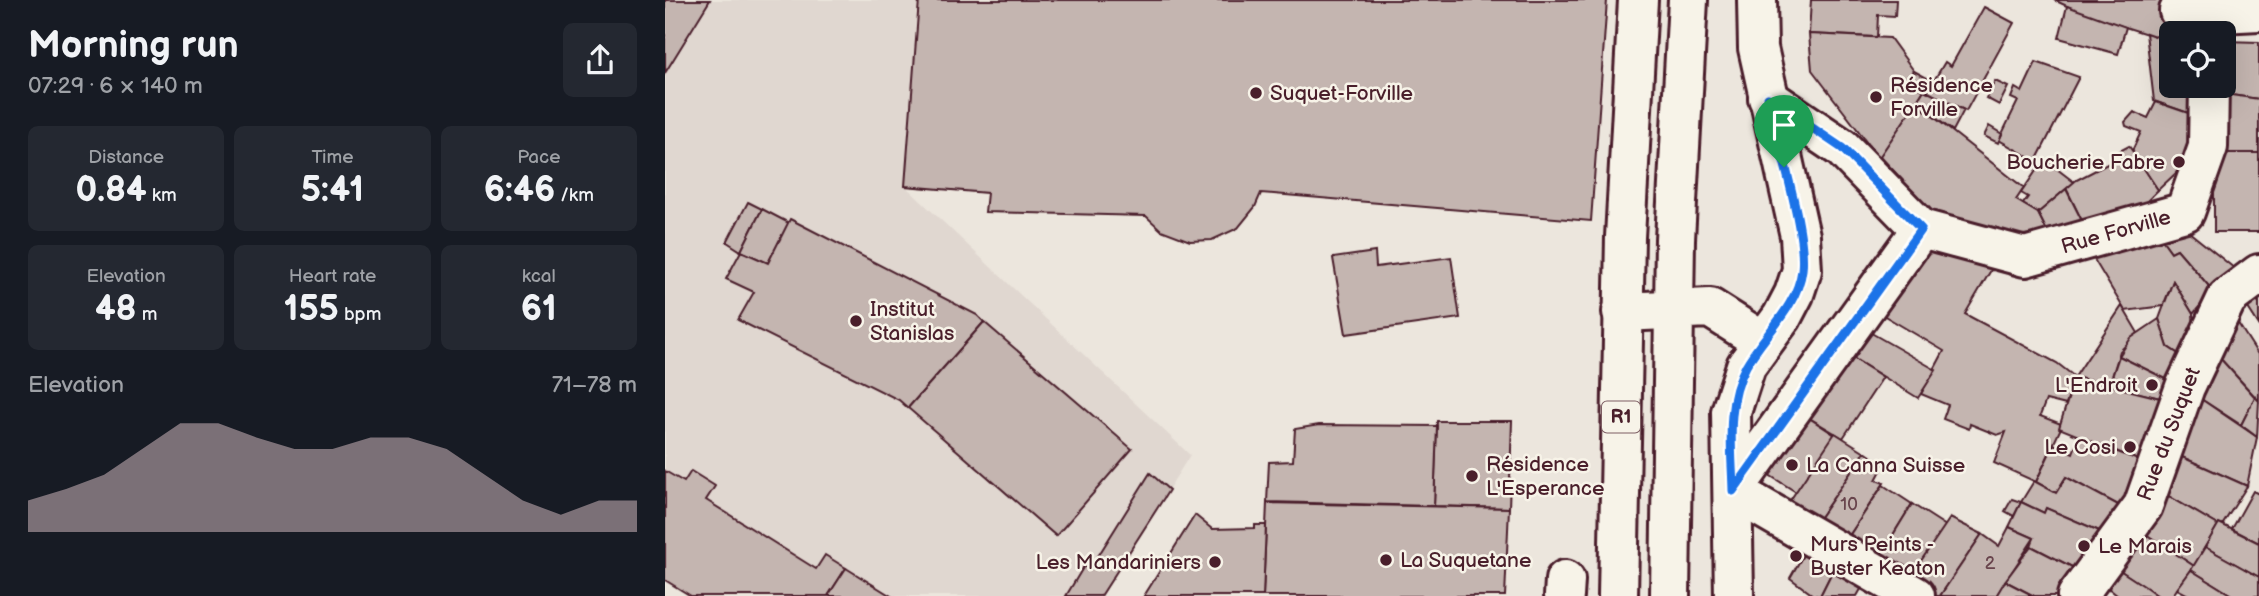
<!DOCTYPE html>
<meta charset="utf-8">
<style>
:root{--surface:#171b24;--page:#242831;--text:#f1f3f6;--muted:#9ea1a6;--accent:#a6949b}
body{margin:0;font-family:"Balsamiq Sans",sans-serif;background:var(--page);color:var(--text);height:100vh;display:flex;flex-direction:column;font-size:26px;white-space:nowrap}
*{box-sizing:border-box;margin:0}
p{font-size:23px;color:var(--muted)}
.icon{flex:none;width:38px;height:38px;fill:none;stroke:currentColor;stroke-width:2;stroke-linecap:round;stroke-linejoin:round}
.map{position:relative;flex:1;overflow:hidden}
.sheet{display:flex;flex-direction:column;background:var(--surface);width:665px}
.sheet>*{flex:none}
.tools{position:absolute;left:1494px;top:21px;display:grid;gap:14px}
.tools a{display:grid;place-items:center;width:77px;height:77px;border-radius:10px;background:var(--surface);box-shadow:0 7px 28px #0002;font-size:35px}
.pin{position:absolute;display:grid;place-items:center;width:60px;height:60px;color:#fff;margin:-72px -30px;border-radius:50% 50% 50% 0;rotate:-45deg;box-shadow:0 0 7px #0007}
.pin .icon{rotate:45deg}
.round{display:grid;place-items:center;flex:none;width:74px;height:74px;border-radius:10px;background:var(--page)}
.overview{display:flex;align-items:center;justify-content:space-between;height:119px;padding:0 28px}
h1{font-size:38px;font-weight:600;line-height:52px}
.figures{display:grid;grid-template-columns:repeat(3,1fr);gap:10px;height:119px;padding:7px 28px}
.figures div{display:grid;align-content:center;border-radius:10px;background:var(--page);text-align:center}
.figures b{font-size:35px;font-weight:600}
.figures small{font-size:19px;font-weight:400}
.figures p{font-size:19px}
.chart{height:196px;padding:14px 28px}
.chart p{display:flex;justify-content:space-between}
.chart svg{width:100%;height:126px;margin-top:7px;fill:var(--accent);opacity:.7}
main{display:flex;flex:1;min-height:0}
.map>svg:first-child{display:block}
.built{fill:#e0d7d0}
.building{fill:#c4b5b0;stroke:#4a1f2b;stroke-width:2}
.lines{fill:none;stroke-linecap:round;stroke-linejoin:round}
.minor-casing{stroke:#4a1f2b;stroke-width:44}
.highway-casing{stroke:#4a1f2b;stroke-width:44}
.minor{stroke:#f7f3e8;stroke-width:38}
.highway{stroke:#f7f3e8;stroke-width:38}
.route-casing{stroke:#fff;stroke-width:14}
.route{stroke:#1a73e8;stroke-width:9}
.poi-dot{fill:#4a1f2b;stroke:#f7f3e8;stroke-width:2.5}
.labels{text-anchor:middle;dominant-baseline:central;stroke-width:5;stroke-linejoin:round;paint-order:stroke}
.number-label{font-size:18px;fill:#68444c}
.shield{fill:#f7f3e8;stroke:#7e5f64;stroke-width:2}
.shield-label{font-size:19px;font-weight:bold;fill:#4a1f2b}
.poi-label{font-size:21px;fill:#4a1f2b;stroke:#f7f3e8;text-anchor:start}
.street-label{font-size:21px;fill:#4a1f2b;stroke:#f7f3e8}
</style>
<main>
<section class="sheet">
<div class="overview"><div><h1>Morning run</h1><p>07:29 · 6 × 140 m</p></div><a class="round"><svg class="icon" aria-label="share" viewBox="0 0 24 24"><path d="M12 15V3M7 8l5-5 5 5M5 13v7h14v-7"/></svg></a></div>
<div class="figures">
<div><p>Distance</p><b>0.84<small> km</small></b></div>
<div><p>Time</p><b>5:41</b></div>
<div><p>Pace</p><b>6:46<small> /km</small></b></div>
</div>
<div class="figures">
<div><p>Elevation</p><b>48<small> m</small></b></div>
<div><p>Heart rate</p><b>155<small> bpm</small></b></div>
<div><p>kcal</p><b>61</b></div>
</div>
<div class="chart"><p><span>Elevation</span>71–78 m</p>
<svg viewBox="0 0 160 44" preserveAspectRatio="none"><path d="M0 44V33L10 29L20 24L30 15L40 6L50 6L60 11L70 15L80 15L90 11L100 11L110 15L120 24L130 33L140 38L150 33L160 33V44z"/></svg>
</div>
</section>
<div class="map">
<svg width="1594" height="596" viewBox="0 0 1594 596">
<rect width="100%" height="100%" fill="#ece6dd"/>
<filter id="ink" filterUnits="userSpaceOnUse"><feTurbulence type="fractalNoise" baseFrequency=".0143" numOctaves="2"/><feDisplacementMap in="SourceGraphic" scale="14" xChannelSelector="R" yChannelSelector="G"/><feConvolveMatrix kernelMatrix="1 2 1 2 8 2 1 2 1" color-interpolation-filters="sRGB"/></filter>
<g filter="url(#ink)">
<path class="built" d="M0 0H254L240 186 525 455 436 596H26L0 580Z"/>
<g class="building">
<path d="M0 0H45L0 73Z"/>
<path d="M254 0H942L926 221 596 193 590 207 573 228 547 240 525 241 496 230 481 216 320 212 322 193 240 186Z"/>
<path d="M1146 0H1231L1230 16 1213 15 1212 37 1144 34Z"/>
<path d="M1389 0H1513L1517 33H1507V42L1419 14Z"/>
<path d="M1402 6 1461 27 1453 54 1394 38Z"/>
<path d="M1319 7 1349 23 1301 111 1262 92 1280 62 1286 66Z"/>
<path d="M1481 33 1507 42V86H1527L1532 116 1489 101Z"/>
<path d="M1144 34 1225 38 1249 71 1243 82 1259 90 1215 159 1147 70Z"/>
<path d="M1559 41 1594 42V99L1559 94Z"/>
<path d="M1371 62 1414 77 1371 161 1334 140 1353 101 1346 98 1350 88 1357 92Z"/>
<path d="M1249 71 1266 80 1259 90 1243 82Z"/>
<path d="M1330 81 1343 87 1334 105 1321 98Z"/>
<path d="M1259 90 1299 110 1288 131 1251 103Z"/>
<path d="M1559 94 1594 99V153H1554Z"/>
<path d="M1491 102 1532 116 1522 155 1511 173 1493 190 1467 151 1476 132 1461 126 1460 122 1469 112 1483 118Z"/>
<path d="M1251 103 1359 188 1351 200 1373 213 1383 233 1330 237 1271 215 1254 198 1215 156Z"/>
<path d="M1324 126 1337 134 1333 143 1319 136Z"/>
<path d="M1464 146 1493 190 1478 205 1422 231 1400 186 1454 158 1451 153Z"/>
<path d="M1554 153H1594V232H1549V177Z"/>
<path d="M1379 159 1409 182 1373 213 1358 204 1363 197 1356 193Z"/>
<path d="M1401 189 1422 231 1383 233 1373 213Z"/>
<path d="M83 202 97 209 76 251 62 242Z"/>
<path d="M97 209 124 223 103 263 76 251Z"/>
<path d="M125 219 312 315 319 322 243 408 234 400 73 320 89 292 61 279 76 251 103 263Z"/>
<path d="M1519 228 1569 268 1548 291 1512 249 1506 252 1493 234Z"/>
<path d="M1493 234 1506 252 1512 249 1548 291 1528 314 1508 281 1498 306 1460 311 1424 251Z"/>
<path d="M1262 242 1329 265 1300 314 1392 363 1410 377 1401 405 1381 400 1375 416 1396 424 1395 430 1371 482 1329 463 1341 432 1332 435 1305 424 1304 429 1278 419 1283 405 1256 394 1279 351 1213 312Z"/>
<path d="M710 252 711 267 786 257 795 318 681 334 668 258Z"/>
<path d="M1508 281 1528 314 1529 330 1515 355 1503 347 1494 319Z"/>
<path d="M1594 285V325L1576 297Z"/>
<path d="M1457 306 1473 333 1455 351 1444 386 1410 377Z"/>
<path d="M1494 319 1503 347 1515 355 1503 380 1454 356 1466 338Z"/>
<path d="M1571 320 1594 356V401L1553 356Z"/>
<path d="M319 322 467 449 391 536 243 408Z"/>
<path d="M1201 330 1271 370 1253 398 1183 355Z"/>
<path d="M1183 355 1218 377 1178 438 1141 416Z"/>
<path d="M1454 356 1503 380 1495 398 1444 386Z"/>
<path d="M1553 356 1590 397 1576 425 1533 397Z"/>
<path d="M1410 377 1495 398 1473 460 1394 428Z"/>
<path d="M1533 397 1592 437 1582 486 1517 457Z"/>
<path d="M1590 397 1594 401 1592 437 1576 425Z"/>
<path d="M1141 416 1170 435 1131 492 1101 473Z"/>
<path d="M772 421H847L844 508 769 506Z"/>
<path d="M654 425 772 426 769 506 602 502 604 462 628 461 630 429Z"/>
<path d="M1170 433 1200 452 1151 523 1122 505Z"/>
<path d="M1414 437 1473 460 1457 507 1401 477 1391 493 1371 482 1389 444 1408 453Z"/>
<path d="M1200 452 1219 465 1211 480 1219 483 1180 542 1151 523Z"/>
<path d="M1517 457 1582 486 1558 524 1553 525 1500 494Z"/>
<path d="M0 471 19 482 26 471 50 486 41 500 151 569 160 555 181 568 163 596H26L0 580Z"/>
<path d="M485 473 504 490 436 596H401L419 566 425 569Z"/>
<path d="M1401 477 1457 507 1439 533 1381 508 1379 513 1356 502 1369 481 1391 493Z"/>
<path d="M1218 485 1247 504 1212 561 1180 542Z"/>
<path d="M1588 491 1594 494V543L1567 529Z"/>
<path d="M1500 494 1553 525 1529 566 1476 531Z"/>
<path d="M1347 499 1356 502 1349 516 1340 511Z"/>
<path d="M1356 502 1379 513 1381 508 1439 533 1413 570 1366 546 1369 538 1344 527Z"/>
<path d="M602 503 844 508 840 596H598Z"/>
<path d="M1247 504 1281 526 1243 580 1212 561Z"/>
<path d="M530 515 547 529 590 528V525H601L598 596H479Z"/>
<path d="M1285 518 1317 534 1275 596H1268L1243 580Z"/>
<path d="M1554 523 1594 543V577L1540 547Z"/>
<path d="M1344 527 1369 538 1331 596H1275L1317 534 1334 546Z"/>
<path d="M1476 531 1529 566 1507 596H1493L1453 569Z"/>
<path d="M1145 543 1173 560 1155 596 1148 595 1125 578Z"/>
<path d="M1366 546 1413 570 1393 596H1369L1340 581Z"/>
<path d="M1540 547 1594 577V596H1568L1526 570Z"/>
<path d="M1173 560 1203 577 1192 596H1155Z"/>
<path d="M181 568 226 596H163Z"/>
<path d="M1453 569 1482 588 1493 596H1453L1442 587Z"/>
<path d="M1526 570 1568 596H1525L1512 589Z"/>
<path d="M1340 581 1369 596H1331Z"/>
</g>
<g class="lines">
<defs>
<g id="minor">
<path d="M1514 11 1536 14 1594 11"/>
<path d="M1103 98 1177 148 1256 229 1360 257 1520 212 1543 147 1544 86"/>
<path d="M957 312 1045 308 1097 341"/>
<path d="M899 596 900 580"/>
<path d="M1069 596 1066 412 1081 366 1117 317 1129 294 1137 270 1135 236 1093 48 1092 0"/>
<path d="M1250 596 1068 491 1256 229"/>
<path d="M1412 596 1478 506 1520 387 1562 298 1594 274"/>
</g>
<g id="highway">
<path d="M953 596 960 237 973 0"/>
<path d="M1005 596 1010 239 1023 0"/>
</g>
</defs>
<use href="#minor" class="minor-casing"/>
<use href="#highway" class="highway-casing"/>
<use href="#minor" class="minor"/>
<use href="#highway" class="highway"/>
</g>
</g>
<g class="lines" filter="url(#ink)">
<defs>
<path id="route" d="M1103 98 1177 148 1256 229 1068 491C1067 448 1060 405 1081 366 1099 334 1132 308 1137 270 1142 233 1112 139 1103 98Z"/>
</defs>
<use href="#route" class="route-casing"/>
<use href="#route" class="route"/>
</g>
<g class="poi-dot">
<circle cx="591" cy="93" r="7"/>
<circle cx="1211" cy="97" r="7"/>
<circle cx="1514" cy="162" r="7"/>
<circle cx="191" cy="321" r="7"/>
<circle cx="1487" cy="385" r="7"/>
<circle cx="1465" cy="447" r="7"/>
<circle cx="1127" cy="465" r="7"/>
<circle cx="807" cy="476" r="7"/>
<circle cx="1419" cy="546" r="7"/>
<circle cx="1131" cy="556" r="7"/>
<circle cx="721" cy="560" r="7"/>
<circle cx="550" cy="562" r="7"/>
</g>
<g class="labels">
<g class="number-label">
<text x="1184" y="504">10</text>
<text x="1325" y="563">2</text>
</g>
<rect class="shield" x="937" y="401.5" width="38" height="31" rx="5"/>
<g class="shield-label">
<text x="956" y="417">R1</text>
</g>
<g class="poi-label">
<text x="1225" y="85">Résidence<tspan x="1225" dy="24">Forville</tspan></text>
<text x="605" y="93">Suquet-Forville</text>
<text x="1500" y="162" text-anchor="end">Boucherie Fabre</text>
<text x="205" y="309">Institut<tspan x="205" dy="24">Stanislas</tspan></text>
<text x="1473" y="385" text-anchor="end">L'Endroit</text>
<text x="1451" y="447" text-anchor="end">Le Cosi</text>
<text x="821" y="464">Résidence<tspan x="821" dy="24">L'Esperance</tspan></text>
<text x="1141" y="465">La Canna Suisse</text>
<text x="1145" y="544">Murs Peints -<tspan x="1145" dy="24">Buster Keaton</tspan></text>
<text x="1433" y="546">Le Marais</text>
<text x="735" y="560">La Suquetane</text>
<text x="536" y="562" text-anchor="end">Les Mandariniers</text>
</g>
<g class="street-label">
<text transform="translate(1451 232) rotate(-16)">Rue Forville</text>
<text transform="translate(1504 434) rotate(-69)">Rue du Suquet</text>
</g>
</g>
</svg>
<div class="tools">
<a><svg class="icon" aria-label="locate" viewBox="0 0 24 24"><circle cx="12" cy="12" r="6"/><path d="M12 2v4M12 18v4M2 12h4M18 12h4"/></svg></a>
</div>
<div class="pin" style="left:1119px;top:167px;background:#1e9e55"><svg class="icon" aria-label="arrive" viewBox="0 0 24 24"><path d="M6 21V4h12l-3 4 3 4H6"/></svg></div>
</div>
</main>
